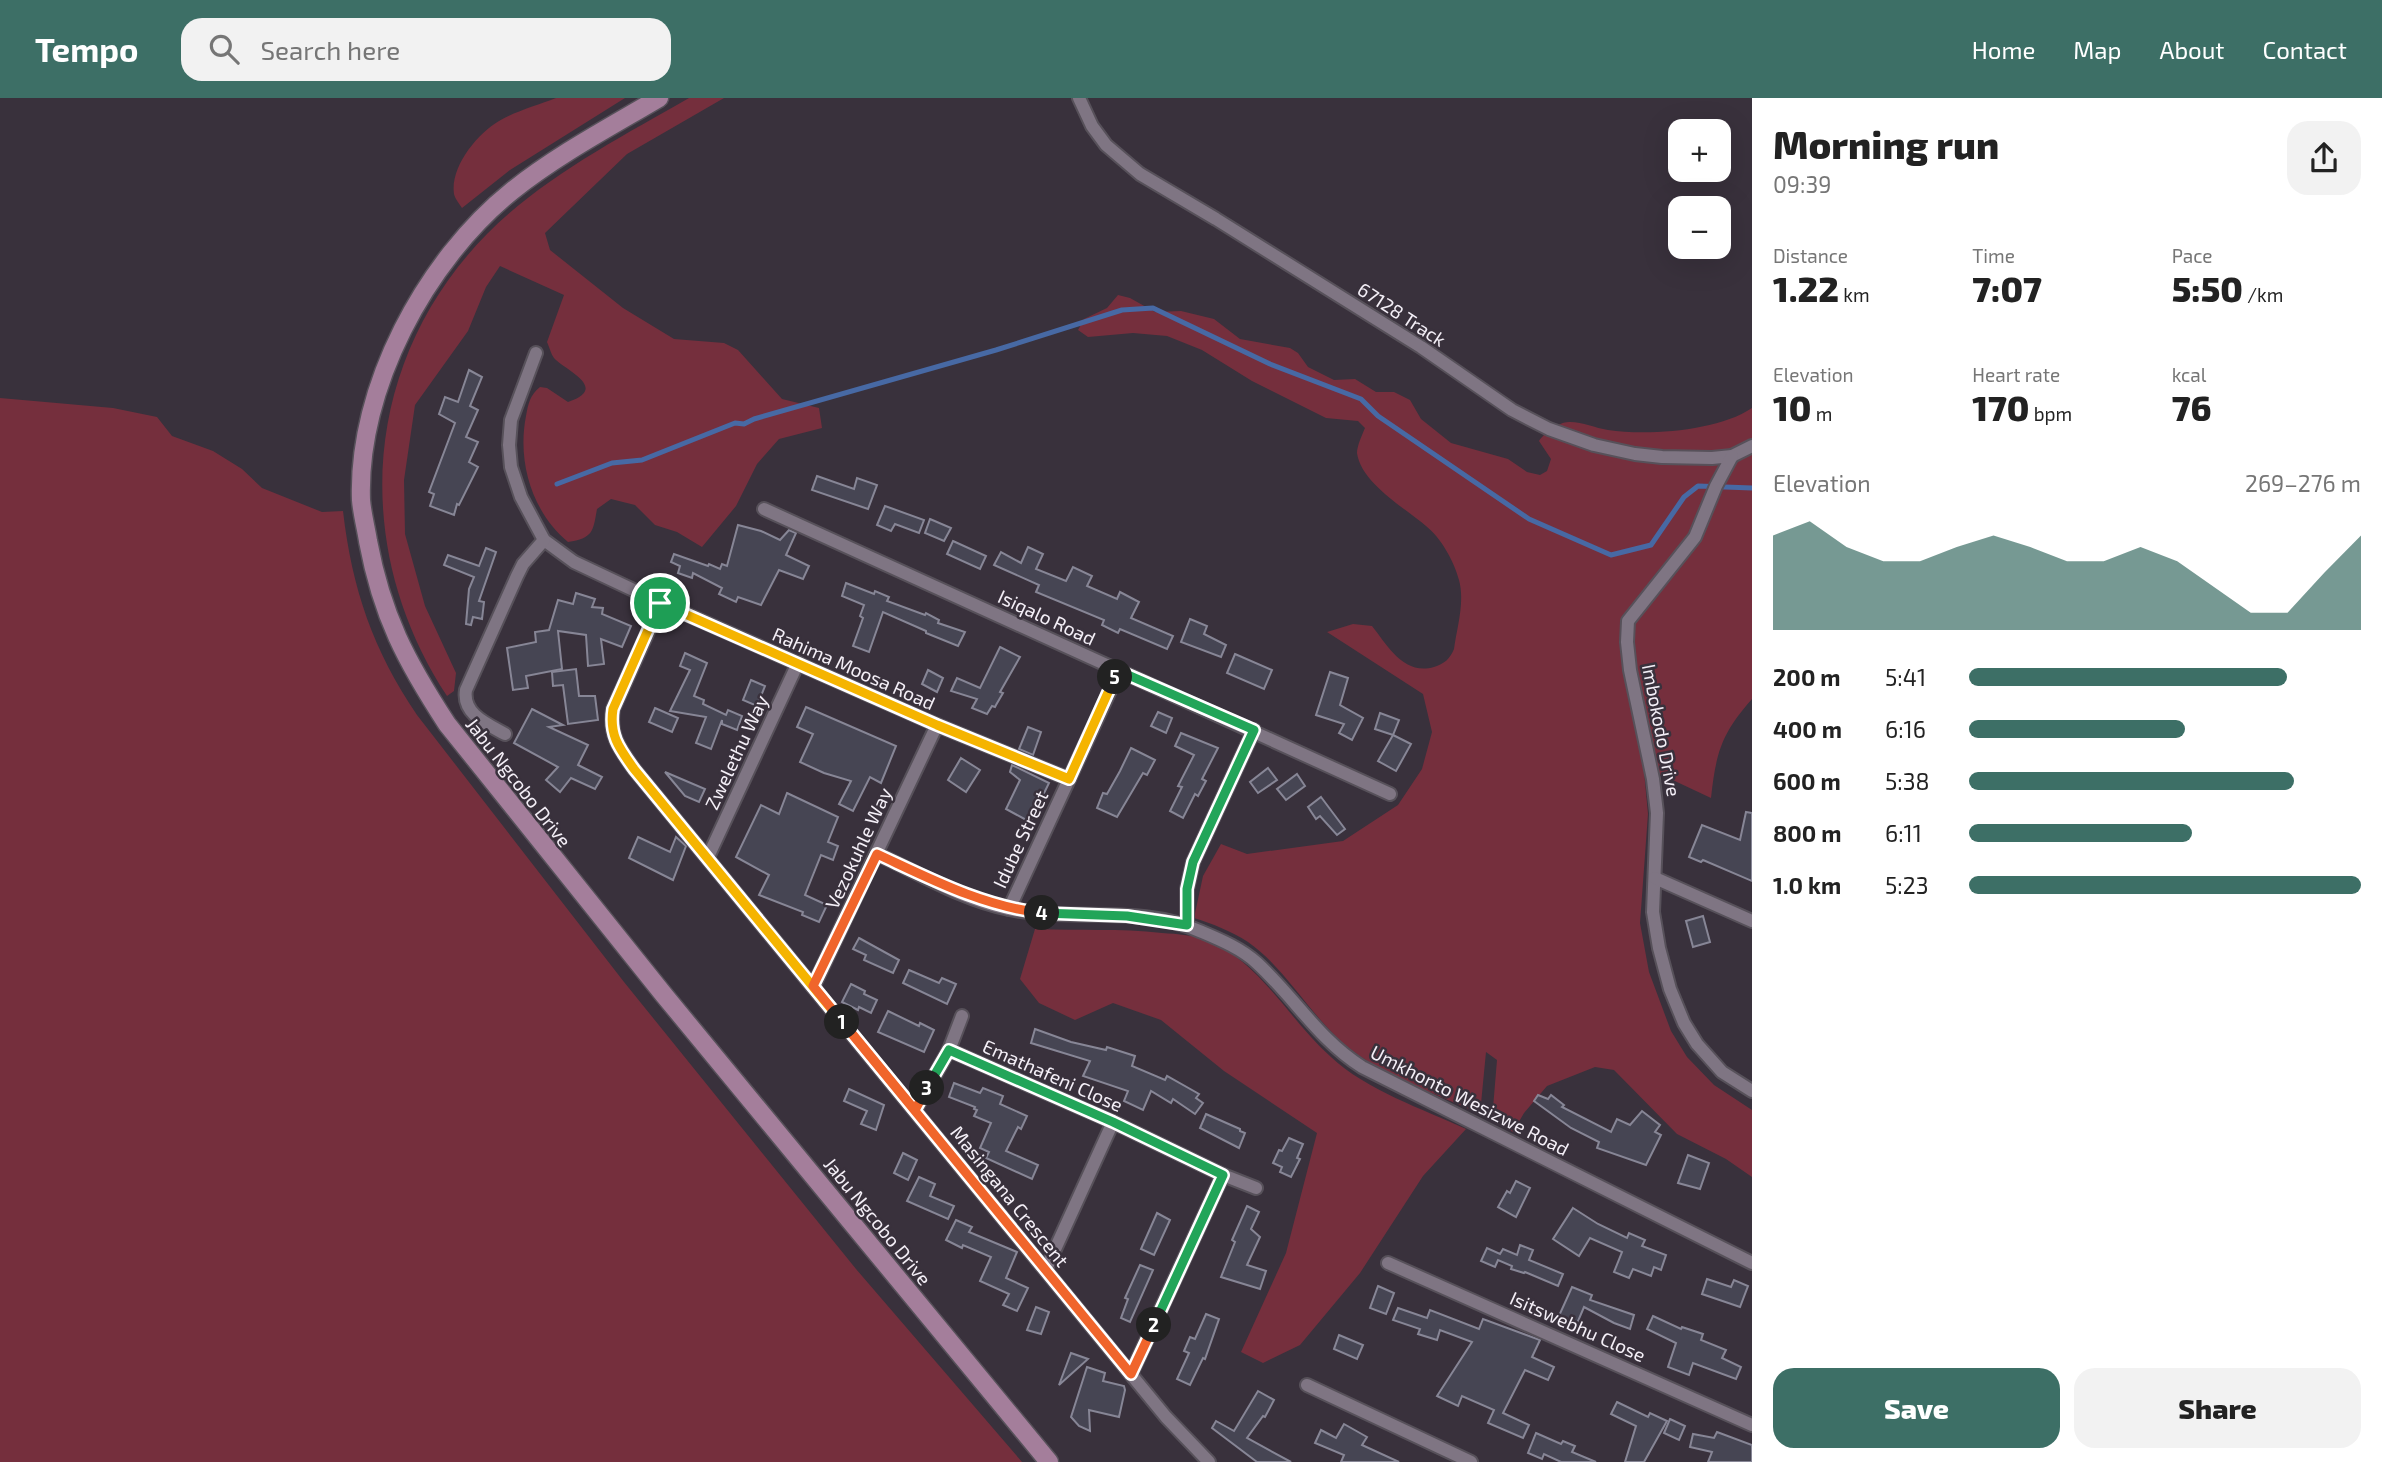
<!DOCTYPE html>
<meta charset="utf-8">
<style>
:root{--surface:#fff;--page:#f2f2f2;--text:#222;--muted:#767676;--accent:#3d6f66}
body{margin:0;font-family:"Exo 2",sans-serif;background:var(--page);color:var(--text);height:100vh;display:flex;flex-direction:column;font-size:26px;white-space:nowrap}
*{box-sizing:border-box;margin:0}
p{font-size:23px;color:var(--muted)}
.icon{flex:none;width:38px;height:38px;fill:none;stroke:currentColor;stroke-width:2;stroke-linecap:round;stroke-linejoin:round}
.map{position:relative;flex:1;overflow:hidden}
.side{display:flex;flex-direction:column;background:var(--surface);width:630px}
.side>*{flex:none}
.buttons{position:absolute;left:1668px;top:21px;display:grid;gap:14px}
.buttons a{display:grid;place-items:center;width:63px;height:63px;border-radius:14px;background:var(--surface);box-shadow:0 7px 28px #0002;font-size:35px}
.pin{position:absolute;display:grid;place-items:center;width:60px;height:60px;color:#fff;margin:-30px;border:4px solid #fff;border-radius:50%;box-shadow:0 2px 7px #0007}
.km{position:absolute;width:35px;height:35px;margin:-18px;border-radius:50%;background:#222;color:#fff;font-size:19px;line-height:35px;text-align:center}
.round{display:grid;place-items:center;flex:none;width:74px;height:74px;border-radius:21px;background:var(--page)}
.head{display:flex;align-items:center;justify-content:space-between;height:119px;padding:0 21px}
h1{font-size:38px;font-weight:800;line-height:52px}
.metrics{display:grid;grid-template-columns:repeat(3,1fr);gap:10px;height:119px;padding:7px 21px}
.metrics div{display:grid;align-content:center}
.metrics b{font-size:35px;font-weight:800}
.metrics small{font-size:19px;font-weight:400}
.metrics p{font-size:19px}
.chart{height:196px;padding:14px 21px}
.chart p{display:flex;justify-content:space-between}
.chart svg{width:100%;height:126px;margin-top:7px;fill:var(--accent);opacity:.7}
.primary-button{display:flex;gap:14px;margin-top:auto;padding:14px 21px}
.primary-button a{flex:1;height:80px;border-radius:21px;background:var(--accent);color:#fff;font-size:28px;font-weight:800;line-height:80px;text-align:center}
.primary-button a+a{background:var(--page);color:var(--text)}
ul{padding:0 21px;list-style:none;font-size:23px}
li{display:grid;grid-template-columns:112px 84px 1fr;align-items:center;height:52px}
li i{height:18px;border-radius:9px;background:var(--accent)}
header{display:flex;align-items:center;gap:42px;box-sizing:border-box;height:98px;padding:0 35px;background:var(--accent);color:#fff}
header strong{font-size:33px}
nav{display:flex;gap:38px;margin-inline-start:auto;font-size:24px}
.search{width:490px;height:63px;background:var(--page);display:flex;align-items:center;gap:18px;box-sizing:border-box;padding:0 24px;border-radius:21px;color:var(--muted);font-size:26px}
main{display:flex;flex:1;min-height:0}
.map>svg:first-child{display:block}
.green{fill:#752f3d}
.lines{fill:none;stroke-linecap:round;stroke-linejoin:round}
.stream{stroke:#4769a4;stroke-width:5}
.building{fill:#464553;stroke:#878696;stroke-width:2}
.minor-casing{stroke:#57515a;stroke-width:16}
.secondary-casing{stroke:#57515a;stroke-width:21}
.minor{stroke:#7f7583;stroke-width:12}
.secondary{stroke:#a47e9b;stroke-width:18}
.split-1-casing{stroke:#fff;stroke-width:14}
.split-2-casing{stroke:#fff;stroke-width:14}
.split-3-casing{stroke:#fff;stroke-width:14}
.split-4-casing{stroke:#fff;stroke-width:14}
.split-5-casing{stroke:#fff;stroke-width:14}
.split-6-casing{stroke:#fff;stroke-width:14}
.split-1{stroke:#f5b400;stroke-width:9}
.split-2{stroke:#f0652b;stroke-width:9}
.split-3{stroke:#22a559;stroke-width:9}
.split-4{stroke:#f0652b;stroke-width:9}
.split-5{stroke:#22a559;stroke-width:9}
.split-6{stroke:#f5b400;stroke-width:9}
.labels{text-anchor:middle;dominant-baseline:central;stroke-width:5;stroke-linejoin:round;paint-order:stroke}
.street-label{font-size:19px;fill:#f4eff7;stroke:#39313c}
</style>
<header>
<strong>Tempo</strong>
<div class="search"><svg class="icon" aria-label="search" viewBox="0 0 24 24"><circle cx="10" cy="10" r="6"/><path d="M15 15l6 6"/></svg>Search here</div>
<nav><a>Home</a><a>Map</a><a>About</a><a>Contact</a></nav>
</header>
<main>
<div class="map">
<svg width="1752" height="1364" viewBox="0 0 1752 1364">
<rect width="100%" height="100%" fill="#39313c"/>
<g class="green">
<path d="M556 0H625L510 72 462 110C459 105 455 101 454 96 450 69 477 36 499 23 516 13 538 7 556 0Z"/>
<path d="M689 0H724L627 56 545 135 550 152 623 210 674 241 724 245 738 252 782 301 819 310 822 330 779 341 757 366 736 408 702 449 677 434 655 427 635 407 611 401 597 411C593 434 593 440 568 444 532 414 517 364 526 318 528 306 530 297 540 289L547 290 568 304C611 290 563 271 554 260 551 256 549 248 547 244L564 197 500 168 486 189 468 233 415 307 404 382 405 436 425 508 456 575 454 593 447 598C350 450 361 264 487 136 542 80 621 39 689 0Z"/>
<path d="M1118 197 1130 200 1155 214 1181 213 1214 221 1240 241 1290 250 1298 255 1308 269 1334 282 1355 281 1376 294H1394L1410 302 1421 321 1451 345 1508 361 1527 374 1540 377 1547 373 1551 361 1539 343C1544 335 1560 323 1570 324 1583 324 1595 330 1608 332 1648 338 1718 333 1752 310V601C1721 636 1716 655 1711 700L1662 677 1644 673 1648 716 1640 825 1649 874 1671 933 1687 959 1714 987 1752 1012V1079L1726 1061 1677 1036 1614 972 1595 969 1547 988 1524 1015 1513 1034 1492 1022 1497 962 1486 954 1480 1016C1435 995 1381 978 1343 945 1309 915 1284 869 1248 844 1231 833 1213 826 1194 820L1203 778 1221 746 1247 756 1343 743 1398 707 1422 671 1432 634 1423 596 1327 534 1353 526 1372 528C1387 547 1404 578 1434 569 1444 566 1450 561 1454 551 1457 529 1465 504 1459 482 1454 463 1441 440 1426 428 1405 410 1361 385 1357 355 1357 348 1362 337 1365 330L1358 323 1326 320 1252 283 1202 252 1167 238 1133 235 1088 239 1078 232 1084 221 1107 210Z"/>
<path d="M0 300 113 310 157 319 172 338 213 353 242 371 262 390 322 414 343 413C352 491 373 552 417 617L624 884 856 1171 1022 1364H0Z"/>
<path d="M1035 831C1078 833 1120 830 1162 835 1178 836 1194 837 1209 843 1262 866 1289 922 1331 959 1366 992 1423 1011 1466 1031L1423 1078 1360 1175 1300 1247 1263 1265 1241 1254 1286 1155 1317 1035 1224 973 1161 922 1113 905 1075 922 1039 905 1020 881Z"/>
</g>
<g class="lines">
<path class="stream" d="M557 386 612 365 642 362 735 325 744 326 754 321 996 252 1122 212 1153 210 1270 266 1361 301 1378 318 1529 421 1611 457 1651 447 1684 399 1698 388 1752 390"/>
</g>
<g class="building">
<path d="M469 272 482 279 470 308 478 312 466 339 478 344 469 364 478 369 459 407 457 406 454 417 430 408 434 396 429 394 455 325 439 316 445 299 458 304Z"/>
<path d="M817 378 854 391 857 380 877 387 868 411 812 392Z"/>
<path d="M885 408 924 422 919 435 895 426 891 433 877 427Z"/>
<path d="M930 421 951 430 944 443 925 435Z"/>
<path d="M738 427 761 433 780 442 789 432 796 435 786 457 809 468 803 481 779 472 761 507 738 499 736 504 719 496 722 490 693 475 692 480 678 475 680 468 671 464 674 456 708 468 709 466 720 471 722 466 727 468Z"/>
<path d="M953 443 986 458 980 471 947 456Z"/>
<path d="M1028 449 1043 456 1036 471 1066 483 1073 469 1092 478 1087 488 1117 501 1120 494 1139 504 1131 520 1173 538 1167 551 1120 531 1118 535 1102 527 1104 522 1036 494 1039 487 994 467 1001 454 1021 465Z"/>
<path d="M486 450 496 454 479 503 484 504 482 521 473 519 471 527 466 526 469 491 474 479 444 467 448 457 479 468Z"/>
<path d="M846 485 874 496 875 493 889 499 887 503 925 517 926 515 939 522 938 525 965 534 958 548 926 535V533L883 514 869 554 853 548 863 520 860 518 864 507 842 498Z"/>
<path d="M576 495 595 501 592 509 603 510 602 516 631 528 622 549 601 541 604 566 588 568 586 537 558 533 562 571 526 578 528 590 513 592 507 550 536 544 535 534 549 532 558 502 573 506Z"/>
<path d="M1190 521 1207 528 1204 536 1226 547 1221 559 1181 544Z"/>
<path d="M1000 549 1020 559 1000 594 1003 595 996 607 995 609 992 608 987 616 972 610 977 601 951 593 957 580 980 590Z"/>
<path d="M685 555 707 565 694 598 704 602 703 606 726 617 728 612 742 618 737 632 722 626V622L711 651 696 645 706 619 670 613 690 572 680 568Z"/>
<path d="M1235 556 1272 572 1264 591 1227 575Z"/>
<path d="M576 571 579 598H595L598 622 568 626 563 587 553 588 552 574Z"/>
<path d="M928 572 943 580 937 594 922 586Z"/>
<path d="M1330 574 1348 580 1340 607 1363 620 1352 642 1339 635 1344 626 1316 617Z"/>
<path d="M751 582 765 588 757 608 743 602Z"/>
<path d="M806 609 896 648 881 685 870 679 853 713 839 706 851 683 824 675 800 664 813 636 797 629Z"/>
<path d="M655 610 678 620 672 634 649 624Z"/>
<path d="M532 611 563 627 549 629 588 647 578 667 602 679 595 691 571 680 560 694 546 682 558 669 514 645Z"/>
<path d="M1158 614 1172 620 1166 635 1151 628Z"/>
<path d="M1380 615 1399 622 1393 637 1375 631Z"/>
<path d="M1028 629 1041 634 1033 657 1019 651Z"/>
<path d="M1181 635 1218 650 1202 681 1206 683 1198 698 1195 696 1183 720 1170 713 1182 689 1178 688 1194 657 1175 648Z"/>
<path d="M1393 637 1411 646 1396 673 1378 663Z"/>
<path d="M1131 650 1155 662 1147 677 1143 675 1117 719 1097 710 1103 695 1107 696 1120 673Z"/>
<path d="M961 660 980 672 966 694 948 682Z"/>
<path d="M1012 667 1049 685 1030 724 1006 711 1020 682 1010 674Z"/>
<path d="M1268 670 1277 682 1258 695 1250 684Z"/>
<path d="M665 674 705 691 699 704 685 698Z"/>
<path d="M1297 676 1305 688 1286 702 1277 691Z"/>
<path d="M787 695 838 719 828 744 838 748 833 762 821 757 805 797 827 807 819 824 802 817 803 814 759 797 769 777 736 759 761 707 779 716Z"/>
<path d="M1321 699 1345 731 1337 737 1320 718 1316 721 1308 709Z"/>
<path d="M1746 714 1752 715V783L1703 762 1701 764 1689 759 1702 727 1740 742Z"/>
<path d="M638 739 670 754 676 739 686 748 673 782 629 760Z"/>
<path d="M1703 818 1710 844 1693 849 1686 823Z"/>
<path d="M859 840 899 862 893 875 864 862 866 857 853 851Z"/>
<path d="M909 872 939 885 942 880 956 886 947 906 903 885Z"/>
<path d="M851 886 865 893 864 896 877 902 871 915 859 909 858 912 842 904Z"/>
<path d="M888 913 919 928 920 925 934 932 924 954 878 934Z"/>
<path d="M1035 931 1071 944 1106 952 1107 949 1135 958 1132 968 1165 982 1167 978 1199 996 1196 1000 1203 1005 1195 1016 1173 1001 1171 1005 1151 993 1143 1012 1124 1003 1128 993 1083 978 1090 963 1031 945Z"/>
<path d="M954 985 980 995 983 990 1003 998 1000 1006 1027 1018 1021 1031 1018 1029 1006 1053 1038 1067 1032 1081 986 1060 989 1054 980 1050 991 1025 974 1018 977 1012 974 1011 975 1009 949 999Z"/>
<path d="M849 991 884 1007 876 1032 861 1026 867 1013 844 1003Z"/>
<path d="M1538 997 1548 1001 1551 997 1564 1007 1562 1009 1611 1034 1617 1021 1630 1027 1642 1013 1660 1027 1655 1034 1661 1037 1646 1067 1597 1050 1599 1044 1571 1030 1534 1003Z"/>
<path d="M1206 1016 1240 1031V1033L1245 1035 1239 1050 1200 1030Z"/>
<path d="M1289 1040 1303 1046 1297 1060 1300 1061 1291 1079 1280 1074 1282 1069 1273 1065 1279 1052 1282 1053Z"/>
<path d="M903 1055 917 1062 908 1082 894 1075Z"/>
<path d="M1688 1057 1709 1065 1700 1091 1678 1085Z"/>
<path d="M919 1079 935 1086 930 1098 954 1108 948 1121 907 1103Z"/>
<path d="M1516 1083 1530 1090 1516 1119 1498 1109 1507 1093 1510 1095Z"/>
<path d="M1247 1108 1259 1114 1251 1131 1260 1139 1247 1167 1266 1173 1260 1191 1221 1179 1235 1144 1232 1142Z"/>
<path d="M1573 1110 1598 1126 1627 1140 1629 1135 1645 1142 1642 1148 1666 1157 1661 1172 1654 1169 1651 1178 1633 1171 1629 1180 1614 1174 1622 1154 1590 1140 1579 1158 1553 1141Z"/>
<path d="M1157 1115 1170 1122 1154 1157 1141 1151Z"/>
<path d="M956 1122 972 1129 969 1134 1017 1154 1006 1180 1028 1190 1017 1213 1003 1207 1009 1196 980 1183 991 1159 963 1147 962 1150 946 1142Z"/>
<path d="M1520 1147 1533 1152 1529 1162 1563 1176 1558 1188 1525 1174 1524 1175 1511 1171 1512 1168 1498 1162 1495 1169 1481 1163 1487 1150 1500 1156 1503 1151 1517 1157Z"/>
<path d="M1140 1167 1153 1172 1130 1224 1121 1220 1128 1201 1125 1200Z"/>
<path d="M1707 1181 1731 1189 1734 1182 1748 1188 1740 1209 1702 1196Z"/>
<path d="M1378 1188 1394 1195 1386 1216 1370 1210Z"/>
<path d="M1572 1189 1592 1197 1590 1202 1634 1217 1630 1231 1614 1225 1584 1209 1576 1228 1558 1220Z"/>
<path d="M1036 1209 1049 1214 1041 1236 1027 1232Z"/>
<path d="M1398 1210 1427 1220 1430 1212 1479 1231 1483 1221 1540 1242 1532 1259 1554 1269 1548 1282 1525 1272 1503 1315 1529 1327 1523 1340 1488 1325 1494 1312 1462 1298 1458 1308 1437 1298 1472 1244 1440 1232 1437 1242 1418 1236 1420 1231 1393 1222Z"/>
<path d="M1206 1216 1219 1221 1205 1261 1203 1260 1190 1287 1177 1281 1189 1255 1184 1253 1190 1239 1195 1241Z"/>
<path d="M1653 1218 1681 1231 1682 1229 1703 1236 1701 1242 1726 1252 1722 1260 1741 1269 1736 1281 1693 1265 1689 1277 1668 1269 1676 1245 1647 1231Z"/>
<path d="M1339 1237 1363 1247 1357 1261 1334 1251Z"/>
<path d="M1071 1255 1088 1261 1059 1287Z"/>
<path d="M1087 1269 1105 1275 1103 1283 1124 1288 1125 1292 1119 1319 1089 1312 1090 1333 1079 1328 1071 1319Z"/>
<path d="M1258 1293 1274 1302 1265 1319 1263 1318 1247 1340 1291 1364H1257L1212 1330 1216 1323 1234 1333Z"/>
<path d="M1617 1304 1648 1319 1650 1315 1667 1323 1644 1364H1625L1636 1328 1611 1316Z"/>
<path d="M1670 1321 1685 1328 1679 1342 1664 1335Z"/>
<path d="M1344 1326 1367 1339 1362 1347 1399 1364H1341L1344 1357 1315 1345 1321 1332 1336 1340Z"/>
<path d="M1717 1334 1752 1347V1364H1708L1712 1354 1690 1349 1693 1336 1714 1340Z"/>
<path d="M1536 1335 1561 1346 1563 1343 1575 1348 1572 1354 1596 1364H1561L1544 1356 1542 1361 1528 1355Z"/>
</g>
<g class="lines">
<defs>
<g id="minor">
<path d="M1079 0 1092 28 1106 47 1140 76 1216 121 1421 249 1512 312 1549 331 1594 347 1635 356 1662 359 1712 360 1732 358 1752 348"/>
<path d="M536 255 511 322 509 347 511 369 521 399 544 442 574 464 661 505 937 627 1069 681"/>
<path d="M1732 358 1716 388 1695 439 1628 523 1627 544 1630 572 1653 681 1657 715 1653 814 1659 850 1670 891 1684 925 1697 946 1722 974 1752 993"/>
<path d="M764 411 1390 696"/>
<path d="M661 505 613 611C609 637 619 650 634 671L1166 1319 1209 1364"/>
<path d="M505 636C487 626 462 616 466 592L517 478 523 466 544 442"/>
<path d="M877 756C919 775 963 802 1009 811 1073 824 1141 806 1202 834 1221 842 1242 851 1257 865 1295 900 1318 941 1362 969L1752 1165"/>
<path d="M708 759 798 565"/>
<path d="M1655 780 1752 823"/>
<path d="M1009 811 1119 573"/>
<path d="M1187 827V791L1193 764 1254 632"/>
<path d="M813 889 937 627"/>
<path d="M949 952 962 918"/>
<path d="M915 1012 949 952 1113 1024 1223 1077 1256 1090"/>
<path d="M1388 1165 1752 1327"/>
<path d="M1046 1171 1113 1024"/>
<path d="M1131 1276 1223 1077"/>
<path d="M1307 1287 1471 1364"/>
</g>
<path id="secondary" d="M659 0C610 29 557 57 512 93 426 162 357 290 361 402 362 415 366 430 368 443 382 518 406 563 447 626L664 897 1049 1364"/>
</defs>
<use href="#minor" class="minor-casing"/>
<use href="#secondary" class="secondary-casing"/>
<use href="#minor" class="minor"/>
<use href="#secondary" class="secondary"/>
</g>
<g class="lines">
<defs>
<path id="split-1" d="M660 505 613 611C609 637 619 650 634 671L842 924"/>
<path id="split-2" d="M842 924 1131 1276 1154 1227"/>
<path id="split-3" d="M927 990 949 952 1113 1024 1223 1077 1154 1227"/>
<path id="split-4" d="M927 990 915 1012 813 888 877 756C931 781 982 808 1042 815"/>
<path id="split-5" d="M1042 815 1127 818 1187 827V791L1193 764 1254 632 1119 573 1115 579"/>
<path id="split-6" d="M660 505 937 627 1069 681 1115 579"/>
</defs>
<use href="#split-1" class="split-1-casing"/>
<use href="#split-2" class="split-2-casing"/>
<use href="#split-3" class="split-3-casing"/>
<use href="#split-4" class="split-4-casing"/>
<use href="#split-5" class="split-5-casing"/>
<use href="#split-6" class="split-6-casing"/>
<use href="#split-1" class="split-1"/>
<use href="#split-2" class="split-2"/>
<use href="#split-3" class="split-3"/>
<use href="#split-4" class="split-4"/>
<use href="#split-5" class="split-5"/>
<use href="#split-6" class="split-6"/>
</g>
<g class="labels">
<g class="street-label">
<text transform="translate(1402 216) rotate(33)">67128 Track</text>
<text transform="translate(1047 519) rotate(25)">Isiqalo Road</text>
<text transform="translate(854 570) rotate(24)">Rahima Moosa Road</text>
<text transform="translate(1662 632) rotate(79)">Imbokodo Drive</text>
<text transform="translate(736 654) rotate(-65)">Zwelethu Way</text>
<text transform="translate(519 684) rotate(52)">Jabu Ngcobo Drive</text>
<text transform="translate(1020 741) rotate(-65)">Idube Street</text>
<text transform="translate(858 750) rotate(-65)">Vezokuhle Way</text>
<text transform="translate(1053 977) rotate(24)">Emathafeni Close</text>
<text transform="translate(1470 1002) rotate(27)">Umkhonto Wesizwe Road</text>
<text transform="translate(1010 1098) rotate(51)">Masingana Crescent</text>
<text transform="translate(878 1123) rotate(51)">Jabu Ngcobo Drive</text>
<text transform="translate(1578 1228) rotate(24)">Isitswebhu Close</text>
</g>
</g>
</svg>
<div class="buttons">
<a>+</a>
<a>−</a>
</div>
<div class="pin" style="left:660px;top:505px;background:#1e9e55"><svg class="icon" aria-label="arrive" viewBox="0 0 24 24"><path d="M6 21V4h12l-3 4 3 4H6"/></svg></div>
<b class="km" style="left:842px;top:924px">1</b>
<b class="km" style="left:1154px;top:1227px">2</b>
<b class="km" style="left:927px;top:990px">3</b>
<b class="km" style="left:1042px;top:815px">4</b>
<b class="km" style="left:1115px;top:579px">5</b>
</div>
<section class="side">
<div class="head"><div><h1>Morning run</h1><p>09:39</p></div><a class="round"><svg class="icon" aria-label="share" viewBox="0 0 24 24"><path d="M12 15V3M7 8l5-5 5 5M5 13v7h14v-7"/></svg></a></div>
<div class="metrics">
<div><p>Distance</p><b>1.22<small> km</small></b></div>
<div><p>Time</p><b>7:07</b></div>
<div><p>Pace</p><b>5:50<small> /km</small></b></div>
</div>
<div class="metrics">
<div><p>Elevation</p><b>10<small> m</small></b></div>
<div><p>Heart rate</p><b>170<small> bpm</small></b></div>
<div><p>kcal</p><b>76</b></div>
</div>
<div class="chart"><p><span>Elevation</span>269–276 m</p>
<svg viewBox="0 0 160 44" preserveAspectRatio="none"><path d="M0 44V11L10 6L20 15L30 20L40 20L50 15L60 11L70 15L80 20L90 20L100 15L110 20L120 29L130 38L140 38L150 24L160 11V44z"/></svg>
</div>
<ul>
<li><b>200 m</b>5:41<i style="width:81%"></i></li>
<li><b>400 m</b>6:16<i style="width:55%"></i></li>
<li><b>600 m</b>5:38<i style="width:83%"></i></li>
<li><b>800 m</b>6:11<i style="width:57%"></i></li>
<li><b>1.0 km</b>5:23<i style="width:100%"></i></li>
</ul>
<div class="primary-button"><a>Save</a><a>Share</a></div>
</section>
</main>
